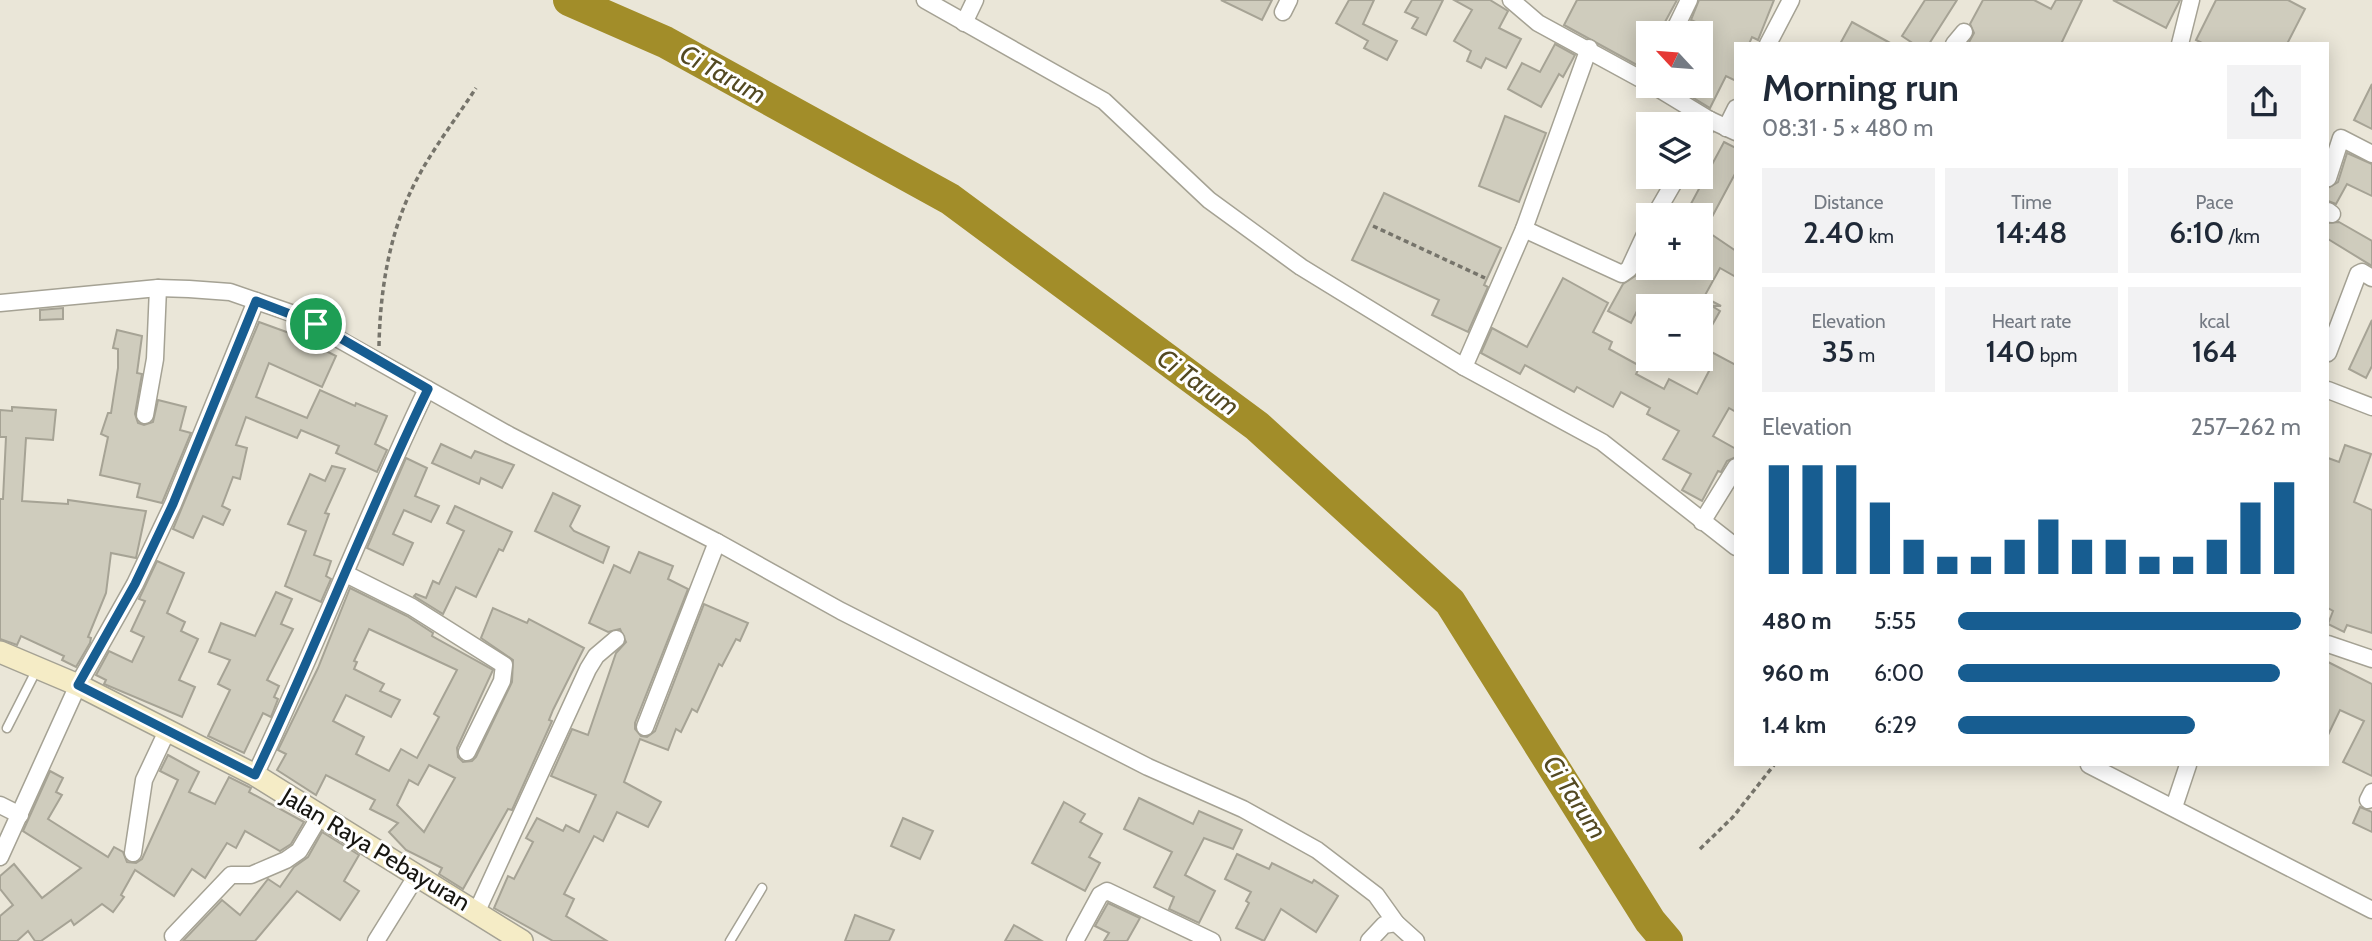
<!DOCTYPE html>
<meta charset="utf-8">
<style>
:root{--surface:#fff;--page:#f2f2f3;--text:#1f2937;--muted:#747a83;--accent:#175d91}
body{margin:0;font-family:Cabin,sans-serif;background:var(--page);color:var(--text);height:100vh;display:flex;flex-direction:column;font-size:26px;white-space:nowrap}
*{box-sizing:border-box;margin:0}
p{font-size:23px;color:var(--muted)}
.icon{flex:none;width:38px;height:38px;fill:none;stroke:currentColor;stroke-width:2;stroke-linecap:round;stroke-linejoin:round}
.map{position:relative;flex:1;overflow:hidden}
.panel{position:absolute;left:1734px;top:42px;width:595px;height:724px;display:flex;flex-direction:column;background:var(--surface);border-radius:0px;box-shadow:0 4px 18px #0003}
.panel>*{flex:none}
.needle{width:46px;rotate:296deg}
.fabs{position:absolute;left:1636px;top:21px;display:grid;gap:14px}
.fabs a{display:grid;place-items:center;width:77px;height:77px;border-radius:0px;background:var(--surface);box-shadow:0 4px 18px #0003;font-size:35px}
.pin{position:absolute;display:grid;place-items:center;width:60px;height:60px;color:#fff;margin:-30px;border:4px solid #fff;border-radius:50%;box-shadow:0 2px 7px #0007}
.round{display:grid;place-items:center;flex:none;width:74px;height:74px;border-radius:0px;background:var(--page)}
.overview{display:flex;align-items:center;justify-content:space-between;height:119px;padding:0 28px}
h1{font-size:38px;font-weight:600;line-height:52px}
.figures{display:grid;grid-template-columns:repeat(3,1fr);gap:10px;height:119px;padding:7px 28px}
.figures div{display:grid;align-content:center;border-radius:0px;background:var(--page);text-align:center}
.figures b{font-size:30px;font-weight:600}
.figures small{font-size:19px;font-weight:400}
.figures p{font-size:19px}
.chart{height:196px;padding:14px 28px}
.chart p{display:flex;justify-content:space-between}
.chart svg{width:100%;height:126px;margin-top:7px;stroke:var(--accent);stroke-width:6}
ul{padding:0 28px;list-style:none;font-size:23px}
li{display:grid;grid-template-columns:112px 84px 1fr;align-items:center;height:52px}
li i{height:18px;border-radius:9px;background:var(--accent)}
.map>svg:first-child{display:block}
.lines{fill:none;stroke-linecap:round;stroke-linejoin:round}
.river{stroke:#a28d29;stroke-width:32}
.building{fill:#cfccbd;stroke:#a6a395;stroke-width:2;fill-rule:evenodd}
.lane-casing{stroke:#a5a294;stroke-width:11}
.street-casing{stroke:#a5a294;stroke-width:19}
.secondary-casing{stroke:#a5a294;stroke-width:24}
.path{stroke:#76746b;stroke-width:3.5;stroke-dasharray:5 3.5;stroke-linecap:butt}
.lane{stroke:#fff;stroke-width:8}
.street{stroke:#fff;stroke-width:16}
.secondary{stroke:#f5ecc6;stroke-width:21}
.route-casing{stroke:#fff;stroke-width:14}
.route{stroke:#175d91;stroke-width:9}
.labels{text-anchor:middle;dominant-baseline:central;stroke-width:6;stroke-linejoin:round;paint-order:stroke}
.street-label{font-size:24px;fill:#171611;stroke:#fff}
.water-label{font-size:26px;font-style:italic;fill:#534922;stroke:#fff}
</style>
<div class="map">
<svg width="2372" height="941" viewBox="0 0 2372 941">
<rect width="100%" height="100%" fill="#eae6d8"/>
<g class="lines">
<path class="river" d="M569 0 665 42 950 199 1257 426 1450 602 1650 921 1667 941"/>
</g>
<g class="building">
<path d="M1221 0H1272L1262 20Z"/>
<path d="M1349 0H1374L1363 24 1397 41 1387 60 1364 48 1368 41 1336 23Z"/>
<path d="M1412 0H1443L1426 35 1412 28 1418 18 1405 12Z"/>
<path d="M1454 0H1490L1508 11 1499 28 1521 39 1506 68 1486 58 1481 68 1467 61 1471 51 1454 41 1472 10Z"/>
<path d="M1577 0H1677L1659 33H1648L1646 70 1564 25Z"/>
<path d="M1699 0H1774L1758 40 1752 37 1749 44H1736V81L1726 76 1710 108 1674 86H1701V48L1711 29 1691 20Z"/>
<path d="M1925 0H1957L1929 44H1914L1902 36Z"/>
<path d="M1983 0H2034L2051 9 2056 0H2082L2061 44H1968L1974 33 1970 24Z"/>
<path d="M2113 0H2180L2166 28Z"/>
<path d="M2216 0H2288L2305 9 2287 44H2204L2196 40Z"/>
<path d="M1852 22 1892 44H1840Z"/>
<path d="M1555 44 1575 55 1563 77 1559 74 1541 107 1508 89 1522 63 1540 72Z"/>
<path d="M2372 84V129L2354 120Z"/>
<path d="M1505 116 1546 133 1519 202 1479 186Z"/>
<path d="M1724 142 1736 148V172L1705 230 1736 251V277L1720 268 1704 297 1721 306H1712L1720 311 1701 345V306L1640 305 1631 323 1608 311 1623 284 1638 274 1648 252V268H1701V215H1685Z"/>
<path d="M2347 153 2372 164V196L2347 184 2336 204 2328 201V188L2338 182Z"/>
<path d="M1384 193 1501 248 1484 285 1488 287 1468 332 1432 315 1439 300 1352 260Z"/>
<path d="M2339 222 2372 241V266L2328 239V223Z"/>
<path d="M1563 278 1608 303 1593 332 1612 342 1609 349 1640 366 1636 374 1664 389 1669 379 1697 394 1709 371 1696 363 1701 359 1704 348 1736 365V412L1729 408 1713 436 1736 449V457L1727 461 1721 472 1718 471 1702 501 1682 490 1691 474 1663 459 1679 431 1647 414 1650 408 1621 392 1613 407 1577 387 1574 392 1525 365 1520 374 1481 353 1492 328 1527 347Z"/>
<path d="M63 308V319L40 320V310Z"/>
<path d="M2372 320V366L2366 378 2349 369Z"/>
<path d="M259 322 292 334 336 356 322 387 269 363 256 397 307 418 320 390 355 406 356 403 387 416 375 444 387 450 377 472 336 453 339 446 301 430 297 438 246 417 236 445 247 448 240 479 233 477 222 506 230 510 223 525 203 516 193 538 173 529Z"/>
<path d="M117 330 142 336 137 373 142 374 135 414 138 423 144 425 153 422 158 400 186 407 180 430 191 433 162 503 137 497 140 484 100 475 108 437 101 434 108 413H111L118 368V349L113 348Z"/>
<path d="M12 407 56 410 53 440 26 438 22 501 68 504V500L146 511 136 558 111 553 106 593 88 637 91 638 90 643 76 667 62 660 64 656 21 636 17 645 0 639V499H3L6 437H0V410L12 411Z"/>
<path d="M441 444 471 458 475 451 514 465 502 488 481 478 479 484 432 463Z"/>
<path d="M2345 445 2371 454 2354 502 2372 510V633L2347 625 2344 632 2328 624 2333 611 2328 608V458L2339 462Z"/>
<path d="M406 458 427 468 415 496 439 506 431 522 404 510 393 534 413 543 403 565 367 548Z"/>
<path d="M332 466 345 469 325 513 329 514 314 555 331 561 326 576 331 579 321 602 285 586 306 531 288 524 310 474 325 481Z"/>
<path d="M553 493 580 506 570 526 574 531 609 547 603 563 535 531Z"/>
<path d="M455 506 512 532 503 551 499 549 476 597 456 587 443 614 414 596 416 594 426 598 433 581 439 584 464 531 447 523Z"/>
<path d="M639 552 673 566 668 579 688 589 635 723V729L641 736 647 737 655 731 704 604 748 623 740 641 736 639 722 666 719 664 697 712 692 709 681 732 676 729 668 750 640 739 624 782 661 802 648 827 617 812 603 841 594 836 564 894 574 899 566 916 607 941H553L494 908 508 876 514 879 533 842 526 838 537 818 563 831 566 825 579 832 596 795 551 776 572 729 588 735 616 653 626 642 620 629 608 632 589 623 614 565 630 573Z"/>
<path d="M157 561 184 573 167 613 185 622 181 631 198 639 179 680 195 687 182 717 104 684 106 680 96 675 109 651 132 662 144 637 131 631 145 601 139 599Z"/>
<path d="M350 588 407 616 433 633 432 636 493 670 457 748 458 757 463 762 472 761 476 757 512 682 513 660 481 638 493 608 527 623 529 619 584 648 553 710 549 720 552 721 512 810 508 809 463 889 439 874 442 868 406 850 389 832 398 823 370 809 375 800 326 775 316 795 277 770 286 754 278 750 318 668ZM369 629 457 670 434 714 439 717 417 758 401 749 389 771 356 754 364 737 333 721 346 695 391 717 400 700 380 691 384 684 354 669 357 662 354 661ZM429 765 455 778 424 832 397 805 409 780 418 785Z"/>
<path d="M276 592 292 599 281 624 293 629 267 680 279 686 274 697 278 699 271 717 263 713 244 753 208 736 230 690 218 684 230 660 209 652 221 623 255 636Z"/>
<path d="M2328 662 2372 684V776L2343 762 2364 721 2340 710 2328 735Z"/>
<path d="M168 755 199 772 189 792 215 804 229 777 251 788 249 792 304 822 291 844 280 851 245 831 236 848 227 843 205 878 192 869 174 896 135 870 121 895 124 897 113 912 102 904 74 925 71 920 41 941H35L28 931 17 941H0V916L13 905 0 889V876L14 864 42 898 81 868 23 831 50 771 63 778 56 792 62 795 48 819 108 857 114 847 123 852 127 862 136 863 142 859 178 780 160 771Z"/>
<path d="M1139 798 1193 824 1199 811 1242 830 1233 849 1204 838 1185 875 1215 891 1199 923 1169 909 1174 897 1154 887 1172 852 1124 829Z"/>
<path d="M1064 802 1085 814 1080 822 1102 834 1089 857 1100 863 1085 891 1032 863Z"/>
<path d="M2360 807 2372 812V832L2353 823Z"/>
<path d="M903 818 933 831 920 859 891 846Z"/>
<path d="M322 832 359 855 344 881 359 891 340 920 297 891 255 941H183L222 900 240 915 268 879 280 887 294 867 308 857Z"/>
<path d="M1237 854 1269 869 1272 863 1312 883 1314 880 1338 896 1316 932 1281 909 1264 941 1236 928 1249 903 1246 901 1251 892 1225 879Z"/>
<path d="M1108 903 1140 918 1127 941H1104L1109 933 1095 926Z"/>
<path d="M855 915 894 930 889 941H845Z"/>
<path d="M1014 925 1042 941H1005Z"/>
</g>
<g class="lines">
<defs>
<g id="lane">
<path d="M7 728 37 669"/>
<path d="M730 941 762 888"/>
</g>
<g id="street">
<path d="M925 0 1104 101 1209 200 1301 267 1464 367 1602 442 1736 547"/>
<path d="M1511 0 1538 23 1648 83"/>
<path d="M1283 12 1289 0"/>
<path d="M964 23 975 0"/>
<path d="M1673 33 1689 0"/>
<path d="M1768 44 1791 0"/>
<path d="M1954 44 1964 32"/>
<path d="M2180 44 2191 0"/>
<path d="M1654 86 1710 120 1736 132"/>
<path d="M1726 128 1736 108"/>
<path d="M1701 135 1710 120"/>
<path d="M2328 178 2341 138 2372 154"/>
<path d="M2328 211 2332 214"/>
<path d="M1655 215 1677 177"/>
<path d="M1524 229 1622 274 1629 269 1648 228"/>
<path d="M0 303 158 288 189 289 230 292 294 314 509 435 717 542 841 611 1148 767 1243 809 1317 850 1376 895 1396 923"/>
<path d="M2328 353 2358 274 2362 272 2372 278"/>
<path d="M1464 367 1524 229 1589 48"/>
<path d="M2328 390 2372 407"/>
<path d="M145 415 155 359 158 288"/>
<path d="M1702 522 1736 467"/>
<path d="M346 574 412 607 504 665 502 681 467 752"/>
<path d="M2328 644 2372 659"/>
<path d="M645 727 717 542"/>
<path d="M2089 765 2372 910"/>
<path d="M255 775C316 648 366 516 427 389"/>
<path d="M2368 800 2372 792"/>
<path d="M0 805 20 815"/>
<path d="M2174 807 2188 765"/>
<path d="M133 853 144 780 168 729"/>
<path d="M0 857 78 685 135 584 173 504 256 301"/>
<path d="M477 911 588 669 596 656 616 639"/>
<path d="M173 936 231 875H251L286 860 299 851 321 814"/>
<path d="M376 941 417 875"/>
<path d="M1075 941 1100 895 1107 891 1212 941"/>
<path d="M1369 941 1384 925 1396 923 1416 941"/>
</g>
<path id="secondary" d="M0 652 78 685 255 775 522 941"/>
</defs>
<use href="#lane" class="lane-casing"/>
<use href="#street" class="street-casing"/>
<use href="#secondary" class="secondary-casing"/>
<g class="path">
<path d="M1373 226 1485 278"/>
<path d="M379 346C380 294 388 240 410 193 427 156 454 122 476 88"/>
<path d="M1700 849 1733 817 1774 765"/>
</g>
<use href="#lane" class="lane"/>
<use href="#street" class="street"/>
<use href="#secondary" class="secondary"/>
</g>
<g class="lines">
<defs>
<path id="route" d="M256 301 316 324 428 389C366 516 316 648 255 775L78 685 135 584 173 504Z"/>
</defs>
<use href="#route" class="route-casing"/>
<use href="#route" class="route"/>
</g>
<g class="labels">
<g class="street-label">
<text transform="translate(376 849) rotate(31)">Jalan Raya Pebayuran</text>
</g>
<g class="water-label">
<text transform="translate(723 74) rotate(29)">Ci Tarum</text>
<text transform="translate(1198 382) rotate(36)">Ci Tarum</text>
<text transform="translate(1575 797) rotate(57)">Ci Tarum</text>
</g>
</g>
</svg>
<div class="fabs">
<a><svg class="needle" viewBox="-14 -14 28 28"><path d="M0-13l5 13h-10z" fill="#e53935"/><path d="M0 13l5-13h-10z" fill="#747a83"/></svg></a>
<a><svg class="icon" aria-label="layers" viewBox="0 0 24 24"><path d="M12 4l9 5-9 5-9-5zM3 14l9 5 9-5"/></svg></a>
<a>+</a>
<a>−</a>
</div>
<div class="pin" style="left:316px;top:324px;background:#1e9e55"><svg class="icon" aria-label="arrive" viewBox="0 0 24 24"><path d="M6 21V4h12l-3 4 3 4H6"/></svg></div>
<section class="panel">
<div class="overview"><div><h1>Morning run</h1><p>08:31 · 5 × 480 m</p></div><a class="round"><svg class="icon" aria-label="share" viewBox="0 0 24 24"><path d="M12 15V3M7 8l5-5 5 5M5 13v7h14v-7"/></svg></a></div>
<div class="figures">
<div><p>Distance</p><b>2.40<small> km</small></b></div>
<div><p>Time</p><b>14:48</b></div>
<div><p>Pace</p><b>6:10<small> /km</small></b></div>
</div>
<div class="figures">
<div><p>Elevation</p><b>35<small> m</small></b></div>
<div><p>Heart rate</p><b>140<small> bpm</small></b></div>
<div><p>kcal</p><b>164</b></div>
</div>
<div class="chart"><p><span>Elevation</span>257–262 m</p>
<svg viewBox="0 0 160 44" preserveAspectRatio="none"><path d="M5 44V6M15 44V6M25 44V6M35 44V19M45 44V32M55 44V38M65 44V38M75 44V32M85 44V25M95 44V32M105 44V32M115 44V38M125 44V38M135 44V32M145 44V19M155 44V12"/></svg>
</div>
<ul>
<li><b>480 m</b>5:55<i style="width:100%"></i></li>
<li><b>960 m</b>6:00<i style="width:94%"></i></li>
<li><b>1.4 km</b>6:29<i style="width:69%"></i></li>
</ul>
</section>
</div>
